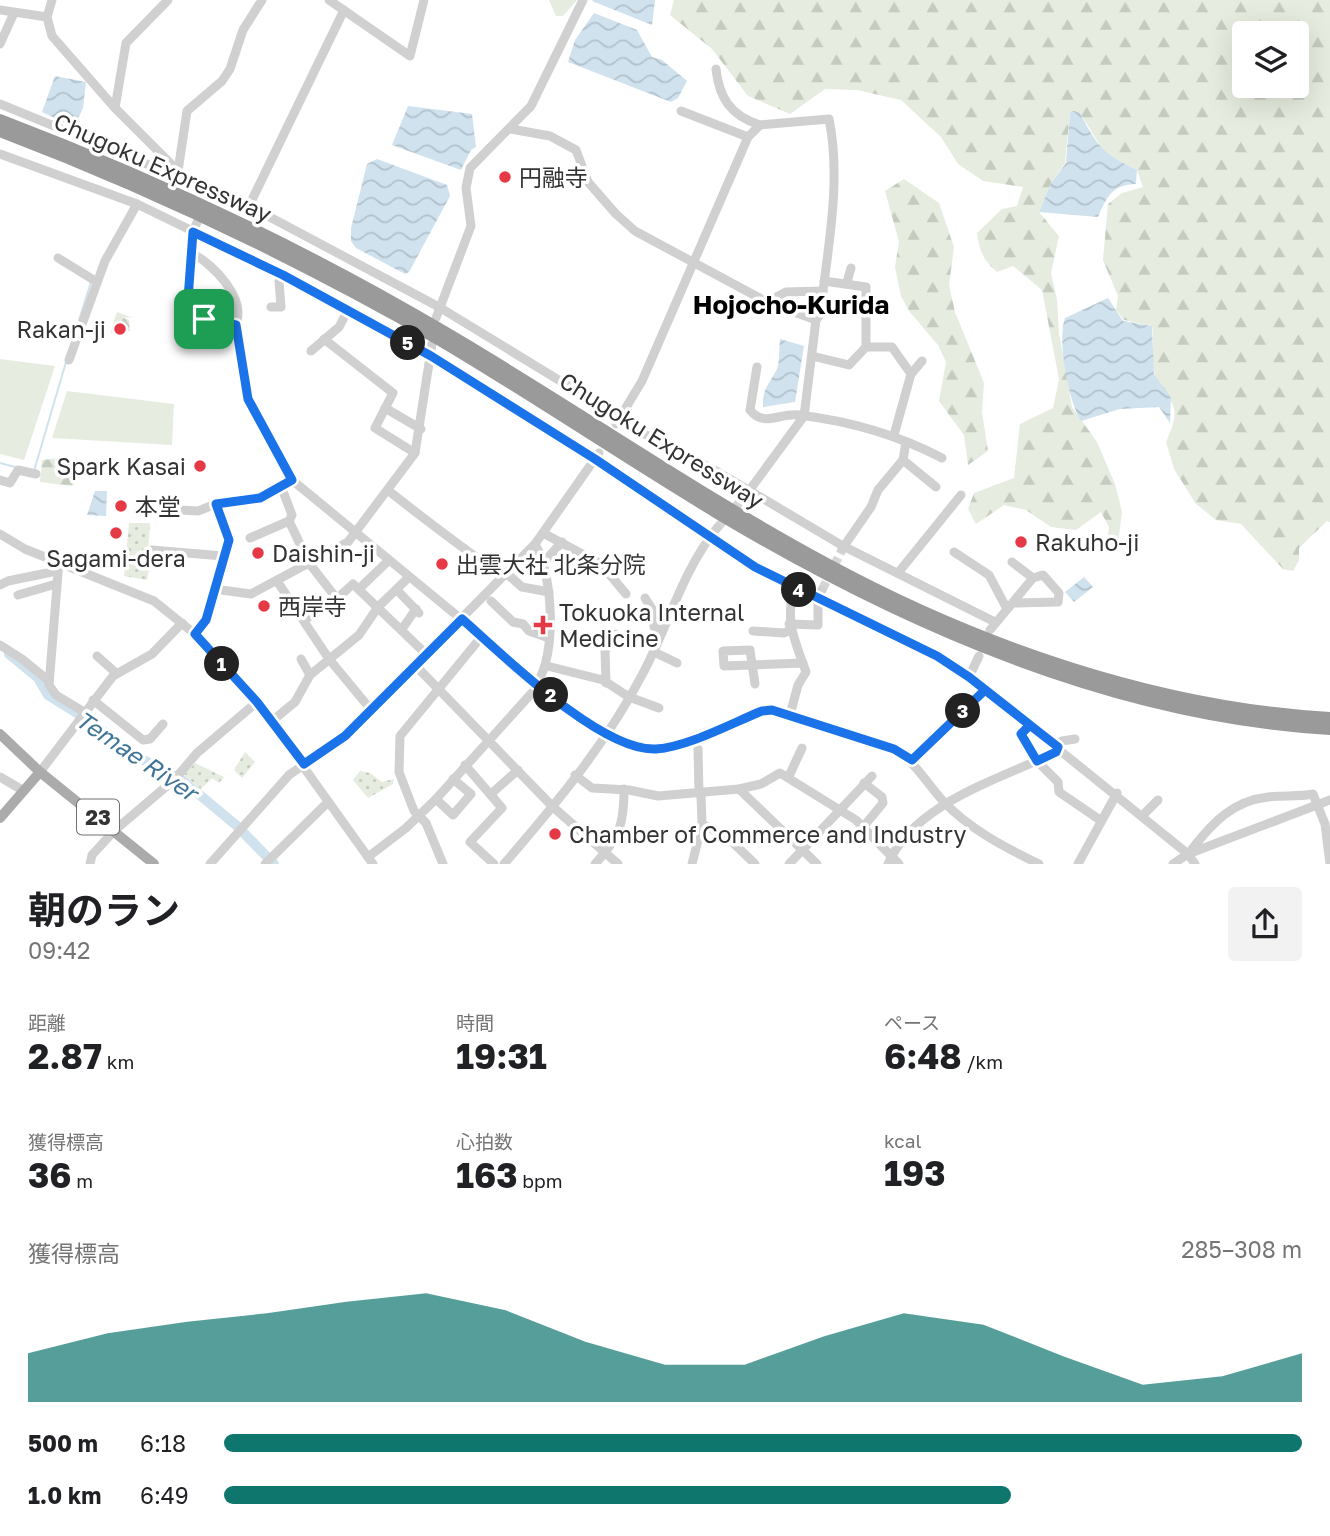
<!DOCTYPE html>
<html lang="ja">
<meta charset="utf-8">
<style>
:root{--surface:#fff;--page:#f2f2f2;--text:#202124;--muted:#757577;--accent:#0f766e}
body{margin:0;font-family:"Golos Text","Noto Sans JP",sans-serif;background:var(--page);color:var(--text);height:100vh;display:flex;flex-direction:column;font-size:26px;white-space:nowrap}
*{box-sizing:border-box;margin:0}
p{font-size:23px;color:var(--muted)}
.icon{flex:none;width:38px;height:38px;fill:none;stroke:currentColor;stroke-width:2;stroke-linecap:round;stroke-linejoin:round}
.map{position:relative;height:864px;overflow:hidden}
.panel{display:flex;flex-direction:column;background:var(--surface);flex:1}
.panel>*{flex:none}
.buttons{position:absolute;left:1232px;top:21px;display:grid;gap:14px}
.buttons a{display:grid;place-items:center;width:77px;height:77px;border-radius:7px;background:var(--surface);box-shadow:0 7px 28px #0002;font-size:35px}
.pin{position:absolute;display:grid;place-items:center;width:60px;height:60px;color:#fff;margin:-30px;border-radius:14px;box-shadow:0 4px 10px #0006}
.km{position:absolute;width:35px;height:35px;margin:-18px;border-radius:50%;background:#222;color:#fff;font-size:19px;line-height:35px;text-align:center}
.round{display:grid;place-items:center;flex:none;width:74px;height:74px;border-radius:7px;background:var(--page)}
.head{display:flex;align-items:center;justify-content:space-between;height:119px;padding:0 28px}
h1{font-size:38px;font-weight:700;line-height:52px}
.figures{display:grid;grid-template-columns:repeat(3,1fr);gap:10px;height:119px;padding:7px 28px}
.figures div{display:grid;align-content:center}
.figures b{font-size:35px;font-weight:700}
.figures small{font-size:19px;font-weight:400}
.figures p{font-size:19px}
.chart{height:196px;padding:14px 28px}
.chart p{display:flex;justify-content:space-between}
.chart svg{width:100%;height:126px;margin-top:7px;fill:var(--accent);opacity:.7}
ul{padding:0 28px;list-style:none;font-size:23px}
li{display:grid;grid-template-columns:112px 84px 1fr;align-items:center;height:52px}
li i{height:18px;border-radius:9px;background:var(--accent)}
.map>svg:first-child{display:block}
.grass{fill:url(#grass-dots)}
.forest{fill:url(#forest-firs);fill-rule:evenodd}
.green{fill:#e6ecdf}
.water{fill:url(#water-waves)}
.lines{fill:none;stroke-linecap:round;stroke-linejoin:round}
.stream{stroke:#cfe2ee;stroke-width:2}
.river{stroke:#cfe2ee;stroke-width:10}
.minor-tunnel{stroke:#d6d6d6;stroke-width:9;stroke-dasharray:9 4.5;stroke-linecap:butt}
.minor{stroke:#d0d0d0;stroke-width:9}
.major{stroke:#ababab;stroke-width:10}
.highway{stroke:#9a9a9a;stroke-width:12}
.route-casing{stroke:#fff;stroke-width:14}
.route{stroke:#1a73e8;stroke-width:9}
.poi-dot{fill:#e63946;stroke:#fff;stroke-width:2.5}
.labels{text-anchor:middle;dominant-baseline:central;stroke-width:7;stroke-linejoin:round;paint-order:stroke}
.shield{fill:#fff;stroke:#707070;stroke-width:2}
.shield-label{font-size:21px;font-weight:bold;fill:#333}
.street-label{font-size:23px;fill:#333;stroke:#fff}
.poi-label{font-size:23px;fill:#333;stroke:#fff;text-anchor:start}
.water-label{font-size:24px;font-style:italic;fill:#3f7597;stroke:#fff}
.quarter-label{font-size:26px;font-weight:bold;fill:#000;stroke:#fff}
</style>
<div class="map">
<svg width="1330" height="864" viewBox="0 0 1330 864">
<defs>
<pattern id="grass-dots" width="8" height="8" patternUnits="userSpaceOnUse" patternTransform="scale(1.75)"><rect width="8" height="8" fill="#e6ecdf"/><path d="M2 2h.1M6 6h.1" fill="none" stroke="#c6cbc0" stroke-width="1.8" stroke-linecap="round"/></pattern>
<pattern id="forest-firs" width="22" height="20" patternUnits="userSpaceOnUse" patternTransform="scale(1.75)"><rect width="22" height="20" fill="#e6ecdf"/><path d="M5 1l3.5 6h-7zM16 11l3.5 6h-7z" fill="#c6cbc0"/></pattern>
<pattern id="water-waves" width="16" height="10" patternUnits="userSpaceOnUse" patternTransform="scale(1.75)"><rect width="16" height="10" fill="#cfe2ee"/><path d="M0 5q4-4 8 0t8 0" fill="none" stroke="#b2c2cd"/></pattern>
</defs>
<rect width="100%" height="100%" fill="#fff"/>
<g class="grass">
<path d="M129 523H150L148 555H152L147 580 124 576Z"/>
<path d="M245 752 255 762 242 778 234 770Z"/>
<path d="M195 763 224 777 219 783 212 778 201 789 184 775Z"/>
<path d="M360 771 370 773 382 782 394 779 393 784 368 798 353 780Z"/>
</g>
<g class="forest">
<path d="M549 0H577L563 16H556Z"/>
<path d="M674 0H1330V522L1327 521 1299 548V560L1293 571 1283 569 1241 524 1216 520 1196 504 1174 469 1166 442C1188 394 1161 404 1154 371 1151 356 1155 341 1152 326L1124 320 1116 310 1118 296 1103 260 1108 204 1122 193 1143 187 1137 170 1106 155 1080 113 1070 112 1065 163 1051 183 1039 212 1059 236 1051 273 1057 300 1059 333 1072 407 1097 442 1115 484 1122 512 1117 551 1110 554 1106 549 1109 527 1101 512 1076 530 1051 527 1026 510 1004 505 976 524 968 509 974 493 1014 478 1020 424 1053 408 1059 379 1042 290 1013 266 997 272C983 259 980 253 977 233L1002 209 1017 206 1023 187 983 181 958 164 941 137 901 100 857 90 825 89 790 114 748 96 712 49 670 15ZM1244 33H1297V86H1244Z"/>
<path d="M904 179 939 203 954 247 949 285 955 312 984 383 982 412 988 451 968 465 964 435 939 401 946 362 938 345 909 311 901 296 895 267 899 242 885 191Z"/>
<path d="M117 312 133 318 122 317 129 320 130 331 111 333 112 328 117 329V324L113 323Z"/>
<path d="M70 457 74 484 72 486 40 482 42 460Z"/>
</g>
<g class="green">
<path d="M0 359 55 366 24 460 0 454Z"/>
<path d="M67 391 174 404 172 445 52 438Z"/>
</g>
<g class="water">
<path d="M655 0 652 25 592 1 593 0Z"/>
<path d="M594 13 637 30 652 57 662 60 687 81 678 98 671 102 568 62 575 40Z"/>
<path d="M55 76 86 82 83 108 74 127 42 112Z"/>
<path d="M408 106 472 114 476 147 471 150 461 170 392 145Z"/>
<path d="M1074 111 1080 113C1097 146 1103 154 1137 170L1136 184C1112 185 1107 196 1098 217L1039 212 1051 183 1066 163 1070 112Z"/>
<path d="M377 159 447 185 450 196 409 272 405 274 356 248 351 241V228L367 164Z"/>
<path d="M1108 298 1123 321 1152 326 1154 374 1171 398 1170 423 1159 407 1120 409 1081 421C1068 400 1057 340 1065 318Z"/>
<path d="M780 339 804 346 795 402 763 407C762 389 770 383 777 369 780 361 779 348 780 339Z"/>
<path d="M95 491H107L106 516 87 515Z"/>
<path d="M1084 577 1093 587 1074 602 1065 592Z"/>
</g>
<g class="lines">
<g class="stream">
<path d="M79 320 91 282"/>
<path d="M0 463 15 467"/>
<path d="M34 471 66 362"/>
</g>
<path class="river" d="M9 654 38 678 48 695 91 722 136 756 183 781 237 826 274 864"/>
<g class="minor-tunnel">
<path d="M717 528 745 496"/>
<path d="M822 590 842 550"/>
</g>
<g class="minor">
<path d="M52 0 47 17 52 36 115 108 178 171 179 177"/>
<path d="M329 0 410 56 424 0"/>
<path d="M0 10 47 17"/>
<path d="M0 44 14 13"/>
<path d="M716 69C719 98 731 116 760 125"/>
<path d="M0 104 249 206 439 307 575 390 619 421 718 472 843 546 995 622"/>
<path d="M115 108 126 43 168 0"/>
<path d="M681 111 748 137"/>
<path d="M511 129 550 136 576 150 588 182 616 214 635 231 767 302 816 320"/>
<path d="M0 154 137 204 283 275 431 356 595 459 755 567 937 656 969 677 1188 854 1195 864"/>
<path d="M178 171 187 111 222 81 230 69 243 30 262 0"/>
<path d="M249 206 344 10"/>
<path d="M198 220 193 232 189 307 198 318 235 325 248 399 292 480 573 711 603 731 646 749 668 747 762 711 772 710 894 749C916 763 926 782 943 801 969 829 1006 848 1039 864"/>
<path d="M191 253C213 263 248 300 235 325"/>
<path d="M58 258 97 282"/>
<path d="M824 281 866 287V347"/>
<path d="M847 282 851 268"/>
<path d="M767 302 786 292 823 291"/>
<path d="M271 307H281L279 281 283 275"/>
<path d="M436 318 471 226 466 188 470 168 531 106 583 0"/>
<path d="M324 339 393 393 375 428 415 453"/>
<path d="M311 351 339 327 348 310"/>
<path d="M812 356 849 365 866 347H892L911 374 894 435"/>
<path d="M69 360 105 261 137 204"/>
<path d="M757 367 750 410C764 428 781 412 799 415 849 421 898 435 942 458"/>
<path d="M911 374 922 361"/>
<path d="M385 408 421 429"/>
<path d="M616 424 642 381 748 137 760 125 829 119C842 182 827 252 820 315L816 320 804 416 746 495"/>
<path d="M903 460 936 487"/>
<path d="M0 480 10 483 18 470 36 474"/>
<path d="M281 486 292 515 289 521 309 563 337 599"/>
<path d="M389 491C426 521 464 548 502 577"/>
<path d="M172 503 180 510 198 511 216 504"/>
<path d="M543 533 601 564 626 594"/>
<path d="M0 534 25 549 154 601 195 634 257 702 373 864"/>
<path d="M250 538 289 521"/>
<path d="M535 544C553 574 557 654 537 683"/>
<path d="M842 549 871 507 878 490 903 460 906 442"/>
<path d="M152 550 223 556"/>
<path d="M954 552 989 575 1007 609"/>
<path d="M59 561 49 685 56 695 86 713"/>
<path d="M1012 562 1033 578"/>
<path d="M542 564 562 542"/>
<path d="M506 573 522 587 549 592"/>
<path d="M898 573 961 495"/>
<path d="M277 581 329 659 372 711"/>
<path d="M0 585 8 581 57 571"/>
<path d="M214 589 251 594 348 542 415 453 432 344"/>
<path d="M359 589 389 560"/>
<path d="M397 590 419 613"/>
<path d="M18 595 56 584"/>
<path d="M645 598 652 609 654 627 661 631"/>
<path d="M491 601 513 622 523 624 529 631 549 638"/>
<path d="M304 620 331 604 353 584 426 654"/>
<path d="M789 624 818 625V599L822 590"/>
<path d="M402 629 416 609"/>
<path d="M990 630 1033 578 1043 575 1059 593 1058 602 1016 603"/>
<path d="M753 631 784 633 790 630"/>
<path d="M195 634 206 620 229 540 216 504 260 498 292 480"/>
<path d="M0 645 22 659 49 681"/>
<path d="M654 652 677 663"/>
<path d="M97 656 116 673"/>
<path d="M301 659 310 675"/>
<path d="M415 665 553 807 618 864"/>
<path d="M547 666 603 680 629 697 659 708"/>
<path d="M969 677 979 656"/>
<path d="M606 683 605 651 615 634"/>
<path d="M755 684 750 650 723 651 724 666 803 663"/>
<path d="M93 700 143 740 150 739 163 724"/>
<path d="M791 711 798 685 806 672C794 638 785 623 794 587"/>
<path d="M272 721 295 702 310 675 359 635 378 607 409 577"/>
<path d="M1030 725 1021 734 1037 761 1058 782 1059 792 1100 820"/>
<path d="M698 749 699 794"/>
<path d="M912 760 985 690"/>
<path d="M465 765 502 808 470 842 494 864"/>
<path d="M40 772 113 676 152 654 182 623"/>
<path d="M575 775 592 788 629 790 658 796 739 789 761 784 780 773 856 820 899 864"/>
<path d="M789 776 802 748"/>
<path d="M0 777 24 791"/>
<path d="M864 783 882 797 883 803 864 826"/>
<path d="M739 789 817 864"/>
<path d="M492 793 518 770"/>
<path d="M436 799 453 815 471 794 453 779"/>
<path d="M1143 815 1158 800"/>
<path d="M702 824 727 837 755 864"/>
<path d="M1193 852 1192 849C1213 822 1233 801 1268 797 1283 795 1299 797 1313 794L1325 824 1330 864"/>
<path d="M368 857 406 828 436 799 539 685"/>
<path d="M90 864 92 855 115 830 175 779 197 753 257 702"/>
<path d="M210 864 289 775 345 736 535 544 599 453"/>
<path d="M265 864 327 803"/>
<path d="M443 864 426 823 414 811 399 772 400 736 482 636"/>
<path d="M504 864C555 805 606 744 642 675 668 627 682 571 717 528"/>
<path d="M595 864C619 838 624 826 624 789"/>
<path d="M692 864 702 824 701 795"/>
<path d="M789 864 872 776"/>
<path d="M888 864C914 803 1000 779 1056 752L1062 741 1075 739"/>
<path d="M1078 864 1117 793"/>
<path d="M1173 864 1188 854 1330 800"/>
</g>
<g class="major">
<path d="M0 734 40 772 154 864"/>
<path d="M0 818 40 772"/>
</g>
<g class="highway">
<path d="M0 120C155 179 304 249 446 333 574 408 695 493 825 563 978 646 1156 708 1330 718"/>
<path d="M0 131C153 189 298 259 440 340 533 395 623 456 716 512 901 623 1112 716 1330 729"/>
</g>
</g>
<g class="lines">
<defs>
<path id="route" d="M204 319 236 325 248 399 292 480 260 498 216 504 229 540 206 620 195 634 257 702 304 764 345 736 462 619C502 654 601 752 656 749 688 747 732 723 762 711L772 710 894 749 912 760 985 690 1058 747 1056 752 1037 761 1021 734 1030 725 969 677 937 656 755 567 595 459 431 356 283 275 193 232 188 299 193 314 204 319"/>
</defs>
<use href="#route" class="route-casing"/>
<use href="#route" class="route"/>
</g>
<g class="poi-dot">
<circle cx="505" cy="177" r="7"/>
<circle cx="120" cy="329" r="7"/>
<circle cx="200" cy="466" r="7"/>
<circle cx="121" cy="506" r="7"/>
<circle cx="116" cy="533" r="7"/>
<circle cx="1021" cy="542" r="7"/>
<circle cx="258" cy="553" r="7"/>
<circle cx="442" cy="564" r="7"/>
<circle cx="264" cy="606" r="7"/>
<path d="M539.5 614.5h7v7h7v7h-7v7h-7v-7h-7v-7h7z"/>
<circle cx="555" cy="834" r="7"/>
</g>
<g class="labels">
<rect class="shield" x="77" y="799.5" width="42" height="35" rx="5"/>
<g class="shield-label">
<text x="98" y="817">23</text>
</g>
<g class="street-label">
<text transform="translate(163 167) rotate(24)">Chugoku Expressway</text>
<text transform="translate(662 440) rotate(32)">Chugoku Expressway</text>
</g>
<g class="poi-label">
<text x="519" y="177">円融寺</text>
<text x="106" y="329" text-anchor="end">Rakan-ji</text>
<text x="186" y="466" text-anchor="end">Spark Kasai</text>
<text x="135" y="506">本堂</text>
<text x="1035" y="542">Rakuho-ji</text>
<text x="272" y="553">Daishin-ji</text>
<text x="116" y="558" text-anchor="middle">Sagami-dera</text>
<text x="456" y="564">出雲大社 北条分院</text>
<text x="278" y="606">西岸寺</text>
<text x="559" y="612">Tokuoka Internal<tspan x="559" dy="26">Medicine</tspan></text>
<text x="569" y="834">Chamber of Commerce and Industry</text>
</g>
<g class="water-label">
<text transform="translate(137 755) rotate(34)">Temae River</text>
</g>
<g class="quarter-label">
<text x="791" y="304">Hojocho-Kurida</text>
</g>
</g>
</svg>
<div class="buttons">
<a><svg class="icon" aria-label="layers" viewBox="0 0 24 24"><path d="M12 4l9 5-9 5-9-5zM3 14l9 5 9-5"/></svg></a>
</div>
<div class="pin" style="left:204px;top:319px;background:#1e9e55"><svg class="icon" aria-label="arrive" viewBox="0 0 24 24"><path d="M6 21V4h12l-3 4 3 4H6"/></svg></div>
<b class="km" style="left:222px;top:664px">1</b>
<b class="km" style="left:551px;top:695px">2</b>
<b class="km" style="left:963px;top:711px">3</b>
<b class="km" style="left:799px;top:590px">4</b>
<b class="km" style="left:408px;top:343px">5</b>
</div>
<section class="panel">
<div class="head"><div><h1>朝のラン</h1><p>09:42</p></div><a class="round"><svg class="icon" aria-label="share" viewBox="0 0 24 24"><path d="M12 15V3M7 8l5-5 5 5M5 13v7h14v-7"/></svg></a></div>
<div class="figures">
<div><p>距離</p><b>2.87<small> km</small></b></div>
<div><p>時間</p><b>19:31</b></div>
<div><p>ペース</p><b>6:48<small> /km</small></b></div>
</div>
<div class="figures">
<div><p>獲得標高</p><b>36<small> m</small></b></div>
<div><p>心拍数</p><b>163<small> bpm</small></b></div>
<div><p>kcal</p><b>193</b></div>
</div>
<div class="chart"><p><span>獲得標高</span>285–308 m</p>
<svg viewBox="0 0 160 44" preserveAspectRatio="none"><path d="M0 44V27L10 20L20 16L30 13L40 9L50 6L60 12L70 23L80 31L90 31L100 21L110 13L120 17L130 28L140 38L150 35L160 27V44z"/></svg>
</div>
<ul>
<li><b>500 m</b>6:18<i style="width:100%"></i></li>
<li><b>1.0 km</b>6:49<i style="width:73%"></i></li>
</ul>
</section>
